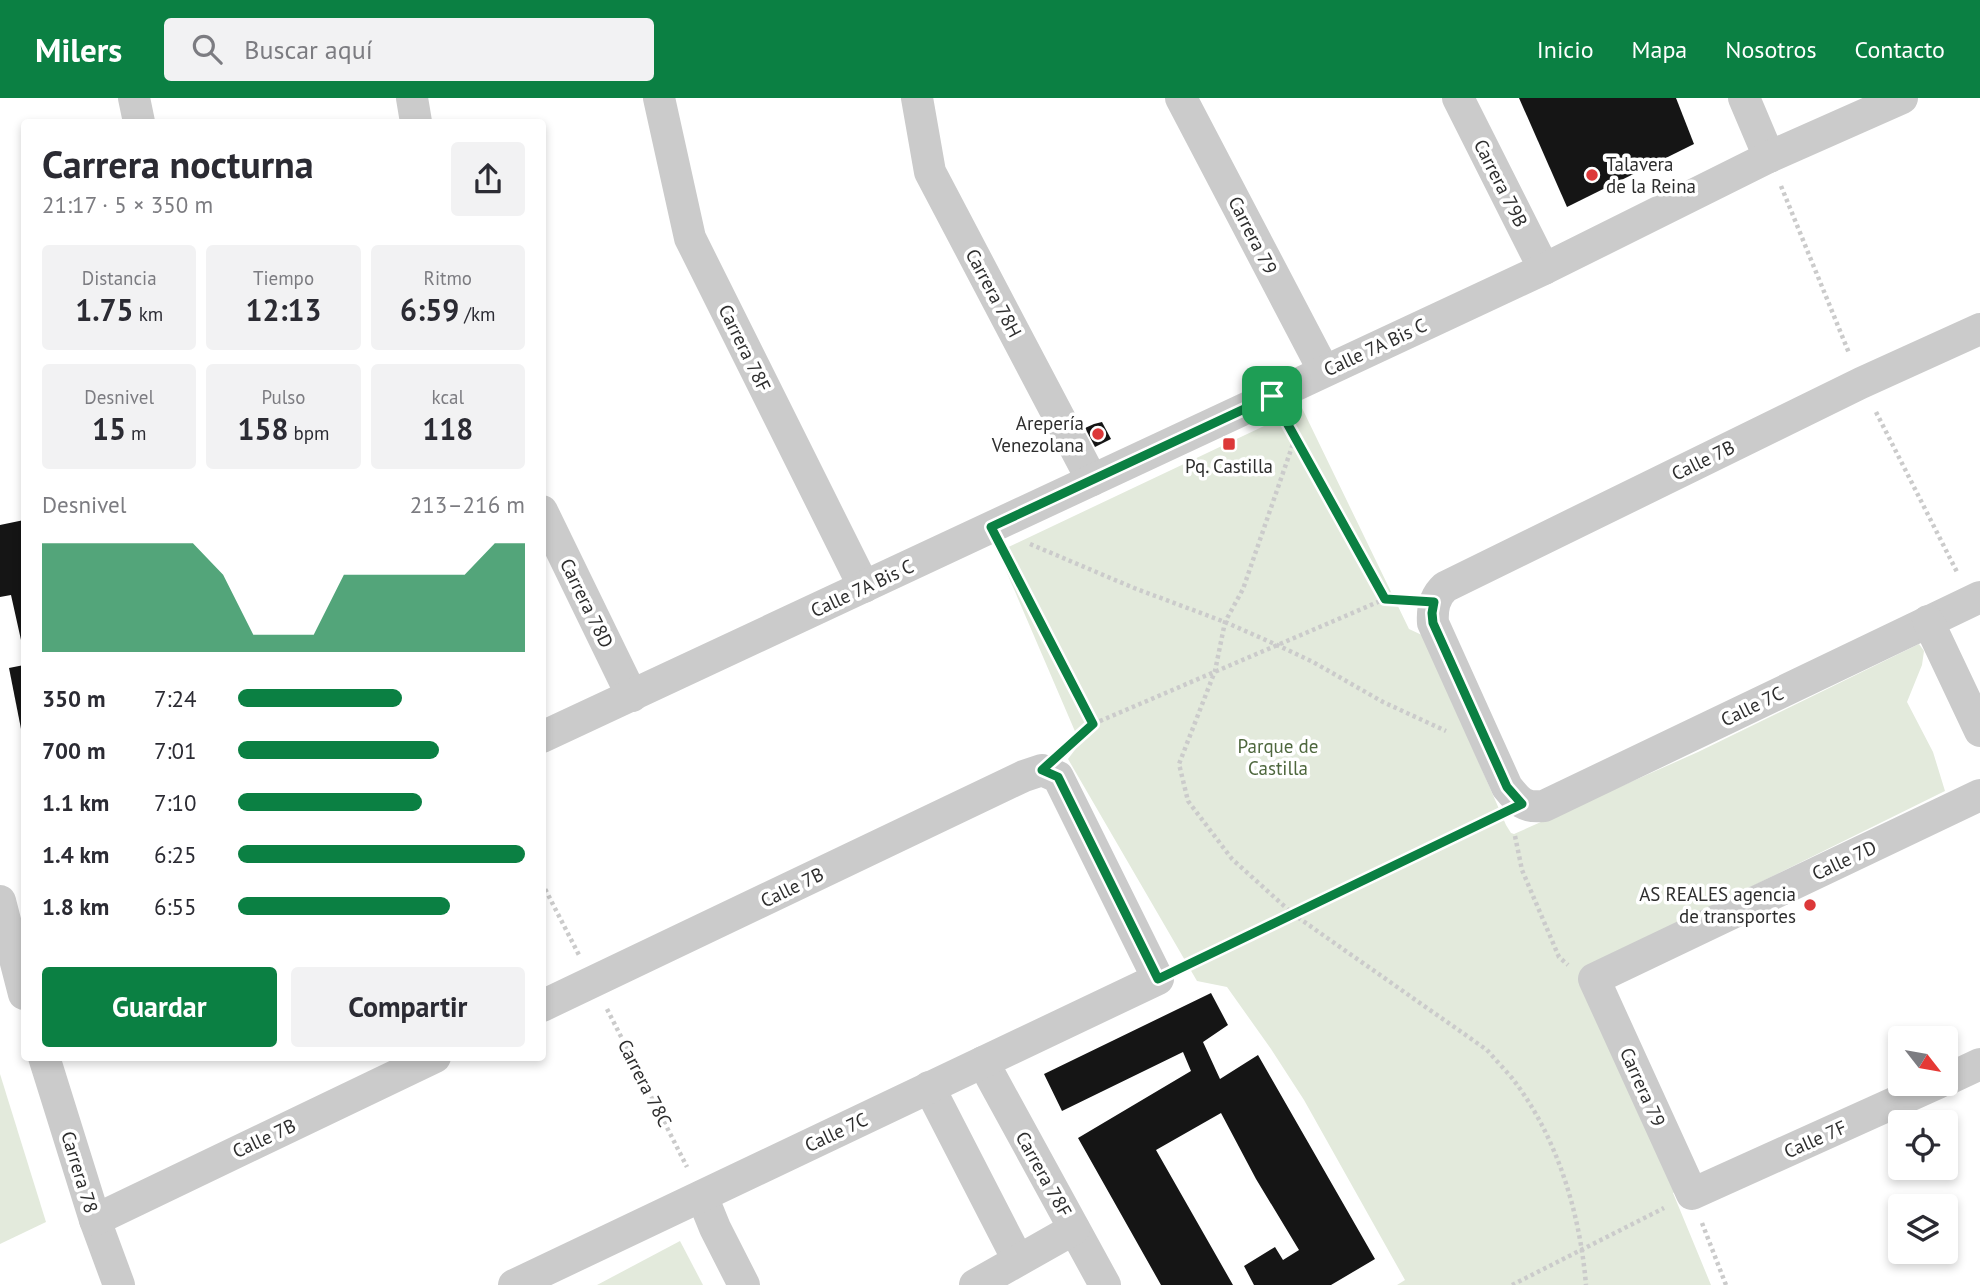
<!DOCTYPE html>
<html lang="es">
<meta charset="utf-8">
<style>
:root{--surface:#fff;--page:#f2f2f3;--text:#2b2b33;--muted:#7c7c81;--accent:#0b8043}
body{margin:0;font-family:"PT Sans",sans-serif;background:var(--page);color:var(--text);height:100vh;display:flex;flex-direction:column;font-size:26px;white-space:nowrap}
*{box-sizing:border-box;margin:0}
p{font-size:23px;color:var(--muted)}
.icon{flex:none;width:38px;height:38px;fill:none;stroke:currentColor;stroke-width:2;stroke-linecap:round;stroke-linejoin:round}
.map{position:relative;flex:1;overflow:hidden}
.panel{position:absolute;left:21px;top:21px;width:525px;height:942px;display:flex;flex-direction:column;background:var(--surface);border-radius:7px;box-shadow:0 4px 10px #0003}
.panel>*{flex:none}
.needle{width:46px;rotate:121deg}
.tools{position:absolute;left:1888px;top:928px;display:grid;gap:14px}
.tools a{display:grid;place-items:center;width:70px;height:70px;border-radius:7px;background:var(--surface);box-shadow:0 4px 10px #0003;font-size:35px}
.pin{position:absolute;display:grid;place-items:center;width:60px;height:60px;color:#fff;margin:-30px;border-radius:14px;box-shadow:0 4px 10px #0006}
.round{display:grid;place-items:center;flex:none;width:74px;height:74px;border-radius:7px;background:var(--page)}
.overview{display:flex;align-items:center;justify-content:space-between;height:119px;padding:0 21px}
h1{font-size:38px;font-weight:700;line-height:52px}
.figures{display:grid;grid-template-columns:repeat(3,1fr);gap:10px;height:119px;padding:7px 21px}
.figures div{display:grid;align-content:center;border-radius:7px;background:var(--page);text-align:center}
.figures b{font-size:30px;font-weight:700}
.figures small{font-size:19px;font-weight:400}
.figures p{font-size:19px}
.chart{height:196px;padding:14px 21px}
.chart p{display:flex;justify-content:space-between}
.chart svg{width:100%;height:126px;margin-top:7px;fill:var(--accent);opacity:.7}
.primary-button{display:flex;gap:14px;margin-top:auto;padding:14px 21px}
.primary-button a{flex:1;height:80px;border-radius:7px;background:var(--accent);color:#fff;font-size:28px;font-weight:700;line-height:80px;text-align:center}
.primary-button a+a{background:var(--page);color:var(--text)}
ul{padding:0 21px;list-style:none;font-size:23px}
li{display:grid;grid-template-columns:112px 84px 1fr;align-items:center;height:52px}
li i{height:18px;border-radius:9px;background:var(--accent)}
header{display:flex;align-items:center;gap:42px;box-sizing:border-box;height:98px;padding:0 35px;background:var(--accent);color:#fff}
header strong{font-size:33px}
nav{display:flex;gap:38px;margin-inline-start:auto;font-size:24px}
.search{width:490px;height:63px;background:var(--page);display:flex;align-items:center;gap:18px;box-sizing:border-box;padding:0 24px;border-radius:7px;color:var(--muted);font-size:26px}
.map>svg:first-child{display:block}
.green{fill:#e3eadc}
.building{fill:#151515}
.lines{fill:none;stroke-linecap:round;stroke-linejoin:round}
.path{stroke:#cbcbcb;stroke-width:4.5;stroke-dasharray:3.5 3.5;stroke-linecap:butt}
.minor{stroke:#cbcbcb;stroke-width:32}
.route-casing{stroke:#fff;stroke-width:14}
.route{stroke:#0b8043;stroke-width:9}
.poi-dot{fill:#dc3839;stroke:#fff;stroke-width:2.5}
.labels{text-anchor:middle;dominant-baseline:central;stroke-width:7;stroke-linejoin:round;paint-order:stroke}
.poi-label{font-size:19px;fill:#2e2e2e;stroke:#fff;text-anchor:end}
.street-label{font-size:19px;fill:#2e2e2e;stroke:#fff}
.park-label{font-size:19px;fill:#4e673d;stroke:#fff}
</style>
<header>
<strong>Milers</strong>
<div class="search"><svg class="icon" aria-label="search" viewBox="0 0 24 24"><circle cx="10" cy="10" r="6"/><path d="M15 15l6 6"/></svg>Buscar aquí</div>
<nav><a>Inicio</a><a>Mapa</a><a>Nosotros</a><a>Contacto</a></nav>
</header>
<div class="map">
<svg width="1980" height="1187" viewBox="0 0 1980 1187">
<rect width="100%" height="100%" fill="#fff"/>
<g class="green">
<path d="M1302 310 1409 531 1424 538 1506 727 1511 735 1514 736 1698 654 1919 546 1924 553 1922 567 1907 604 1933 654 1945 693 1583 872 1684 1088 1673 1095 1711 1187H1397L1405 1182 1304 1002 1271 951 1227 889 1197 883 1068 661 1080 645 998 454Z"/>
<path d="M0 976 46 1124 0 1146Z"/>
<path d="M680 1143 703 1187H597Z"/>
</g>
<g class="building">
<path d="M1519 0H1676L1694 46 1567 109Z"/>
<path d="M1102 324 1111 341 1095 349 1085 330 1094 326Z"/>
<path d="M24 422V551H23L11 497 0 499V427Z"/>
<path d="M24 567V641H23L9 570Z"/>
<path d="M1211 895 1228 927 1203 944 1220 981 1258 957 1375 1161 1331 1187H1254L1244 1168 1275 1149 1283 1162 1299 1152 1256 1081 1221 1015 1156 1052 1233 1187H1161L1078 1040 1191 973 1183 954 1062 1013 1044 976Z"/>
</g>
<g class="lines">
<g class="path">
<path d="M1781 88 1849 255"/>
<path d="M1876 314 1957 474"/>
<path d="M1286 324 1385 501"/>
<path d="M1295 340 1243 491 1225 524 1215 573 1179 666 1188 703 1232 761 1293 816 1487 952C1495 961 1504 971 1512 980 1557 1038 1580 1115 1586 1187"/>
<path d="M1030 446 1134 490 1225 524 1277 547 1313 564 1383 604 1446 633"/>
<path d="M1005 456 1093 626"/>
<path d="M1067 649 1093 626 1385 501 1402 502"/>
<path d="M1515 738 1522 772 1559 859 1568 867"/>
<path d="M542 785 579 857"/>
<path d="M1186 867 1493 720"/>
<path d="M607 911 687 1069"/>
<path d="M1702 1125 1726 1187"/>
<path d="M1512 1187 1664 1110"/>
</g>
<g class="minor">
<path d="M134 0 139 24"/>
<path d="M412 0 416 24"/>
<path d="M659 0 690 140 864 489"/>
<path d="M917 0 930 74 1092 382"/>
<path d="M1181 0 1324 273"/>
<path d="M1458 0 1544 171"/>
<path d="M1744 0 1769 59"/>
<path d="M1980 231 1861 285 1445 489C1434 499 1432 511 1433 525L1507 689C1519 704 1524 710 1544 708L1980 499"/>
<path d="M542 413 632 598"/>
<path d="M1928 523 1980 633"/>
<path d="M542 639 1544 171 1769 59 1902 0"/>
<path d="M0 803 24 896"/>
<path d="M44 959 95 1122 119 1187"/>
<path d="M983 964 1105 1187"/>
<path d="M1946 982 1980 966"/>
<path d="M1938 985 1692 1096 1594 881 1980 697"/>
<path d="M929 989 1018 1162"/>
<path d="M702 1098 715 1130 744 1187"/>
<path d="M95 1122 435 959"/>
<path d="M514 1187 1158 881 1058 679 1042 672 1024 678 542 908"/>
<path d="M975 1187 1074 1131"/>
</g>
</g>
<g class="lines">
<defs>
<path id="route" d="M1272 298 1385 501 1434 504 1432 515 1433 525 1507 689 1522 706 1158 881 1058 679 1042 672 1093 626 991 429Z"/>
</defs>
<use href="#route" class="route-casing"/>
<use href="#route" class="route"/>
</g>
<g class="poi-dot">
<circle cx="1592" cy="77" r="7"/>
<circle cx="1098" cy="336" r="7"/>
<rect x="1222" y="339" width="14" height="14" rx="3.5"/>
<circle cx="1810" cy="807" r="7"/>
</g>
<g class="labels">
<g class="poi-label">
<text x="1606" y="66" text-anchor="start">Talavera<tspan x="1606" dy="22">de la Reina</tspan></text>
<text x="1084" y="325">Arepería<tspan x="1084" dy="22">Venezolana</tspan></text>
<text x="1229" y="368" text-anchor="middle">Pq. Castilla</text>
<text x="1796" y="796">AS REALES agencia<tspan x="1796" dy="22">de transportes</tspan></text>
</g>
<g class="street-label">
<text transform="translate(1501 85) rotate(63)">Carrera 79B</text>
<text transform="translate(1253 137) rotate(63)">Carrera 79</text>
<text transform="translate(994 195) rotate(62)">Carrera 78H</text>
<text transform="translate(1375 249) rotate(-25)">Calle 7A Bis C</text>
<text transform="translate(745 250) rotate(64)">Carrera 78F</text>
<text transform="translate(1703 362) rotate(-26)">Calle 7B</text>
<text transform="translate(862 490) rotate(-25)">Calle 7A Bis C</text>
<text transform="translate(587 505) rotate(64)">Carrera 78D</text>
<text transform="translate(1752 608) rotate(-26)">Calle 7C</text>
<text transform="translate(1844 762) rotate(-25)">Calle 7D</text>
<text transform="translate(792 789) rotate(-26)">Calle 7B</text>
<text transform="translate(645 985) rotate(63)">Carrera 78C</text>
<text transform="translate(1643 989) rotate(66)">Carrera 79</text>
<text transform="translate(836 1034) rotate(-25)">Calle 7C</text>
<text transform="translate(264 1040) rotate(-25)">Calle 7B</text>
<text transform="translate(1815 1041) rotate(-24)">Calle 7F</text>
<text transform="translate(80 1074) rotate(73)">Carrera 78</text>
<text transform="translate(1044 1076) rotate(61)">Carrera 78F</text>
</g>
<g class="park-label">
<text x="1278" y="648">Parque de<tspan x="1278" dy="22">Castilla</tspan></text>
</g>
</g>
</svg>
<div class="tools">
<a><svg class="needle" viewBox="-14 -14 28 28"><path d="M0-13l5 13h-10z" fill="#e53935"/><path d="M0 13l5-13h-10z" fill="#7c7c81"/></svg></a>
<a><svg class="icon" aria-label="locate" viewBox="0 0 24 24"><circle cx="12" cy="12" r="6"/><path d="M12 2v4M12 18v4M2 12h4M18 12h4"/></svg></a>
<a><svg class="icon" aria-label="layers" viewBox="0 0 24 24"><path d="M12 4l9 5-9 5-9-5zM3 14l9 5 9-5"/></svg></a>
</div>
<div class="pin" style="left:1272px;top:298px;background:#1e9e55"><svg class="icon" aria-label="arrive" viewBox="0 0 24 24"><path d="M6 21V4h12l-3 4 3 4H6"/></svg></div>
<section class="panel">
<div class="overview"><div><h1>Carrera nocturna</h1><p>21:17 · 5 × 350 m</p></div><a class="round"><svg class="icon" aria-label="share" viewBox="0 0 24 24"><path d="M12 15V3M7 8l5-5 5 5M5 13v7h14v-7"/></svg></a></div>
<div class="figures">
<div><p>Distancia</p><b>1.75<small> km</small></b></div>
<div><p>Tiempo</p><b>12:13</b></div>
<div><p>Ritmo</p><b>6:59<small> /km</small></b></div>
</div>
<div class="figures">
<div><p>Desnivel</p><b>15<small> m</small></b></div>
<div><p>Pulso</p><b>158<small> bpm</small></b></div>
<div><p>kcal</p><b>118</b></div>
</div>
<div class="chart"><p><span>Desnivel</span>213–216 m</p>
<svg viewBox="0 0 160 44" preserveAspectRatio="none"><path d="M0 44V6L10 6L20 6L30 6L40 6L50 6L60 17L70 38L80 38L90 38L100 17L110 17L120 17L130 17L140 17L150 6L160 6V44z"/></svg>
</div>
<ul>
<li><b>350 m</b>7:24<i style="width:57%"></i></li>
<li><b>700 m</b>7:01<i style="width:70%"></i></li>
<li><b>1.1 km</b>7:10<i style="width:64%"></i></li>
<li><b>1.4 km</b>6:25<i style="width:100%"></i></li>
<li><b>1.8 km</b>6:55<i style="width:74%"></i></li>
</ul>
<div class="primary-button"><a>Guardar</a><a>Compartir</a></div>
</section>
</div>
